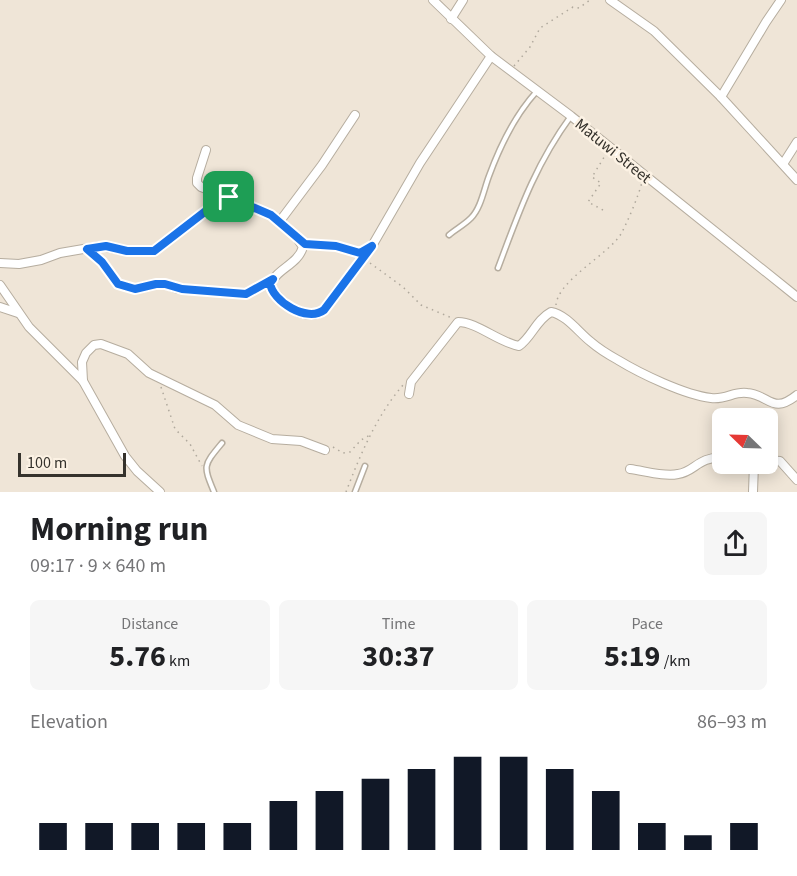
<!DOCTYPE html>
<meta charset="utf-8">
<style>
:root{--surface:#fff;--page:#f6f6f6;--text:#202124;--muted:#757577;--accent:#111827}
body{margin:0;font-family:"Source Sans 3",sans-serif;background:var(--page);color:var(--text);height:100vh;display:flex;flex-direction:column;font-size:22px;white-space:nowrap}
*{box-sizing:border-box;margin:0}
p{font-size:20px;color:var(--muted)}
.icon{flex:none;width:33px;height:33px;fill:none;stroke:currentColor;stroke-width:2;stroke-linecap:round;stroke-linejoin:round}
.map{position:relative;height:492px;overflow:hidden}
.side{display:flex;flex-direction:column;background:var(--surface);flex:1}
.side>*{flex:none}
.needle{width:39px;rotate:293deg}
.tools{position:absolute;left:712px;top:408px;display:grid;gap:12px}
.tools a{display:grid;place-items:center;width:66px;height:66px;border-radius:9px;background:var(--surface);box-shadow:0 3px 15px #0003;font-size:30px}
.scale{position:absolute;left:18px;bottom:15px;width:108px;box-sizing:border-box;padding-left:6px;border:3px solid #35322c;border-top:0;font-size:16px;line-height:21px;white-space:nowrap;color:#35322c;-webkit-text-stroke:4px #fcf2e4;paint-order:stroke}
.pin{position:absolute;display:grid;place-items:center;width:51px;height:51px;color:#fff;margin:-26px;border-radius:12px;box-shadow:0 3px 9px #0006}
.round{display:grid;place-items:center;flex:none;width:63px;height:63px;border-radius:9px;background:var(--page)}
.headline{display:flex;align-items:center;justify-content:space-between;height:102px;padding:0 30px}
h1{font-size:33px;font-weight:700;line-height:45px}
.figures{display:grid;grid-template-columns:repeat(3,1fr);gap:9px;height:102px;padding:6px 30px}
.figures div{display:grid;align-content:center;border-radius:9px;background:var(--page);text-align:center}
.figures b{font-size:30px;font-weight:700}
.figures small{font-size:16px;font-weight:400}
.figures p{font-size:16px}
.chart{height:168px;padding:12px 30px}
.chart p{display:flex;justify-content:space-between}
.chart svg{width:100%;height:108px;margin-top:6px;stroke:var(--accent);stroke-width:6}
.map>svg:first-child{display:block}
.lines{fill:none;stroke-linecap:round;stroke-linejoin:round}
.service-casing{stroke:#b6ad9f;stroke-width:7}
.minor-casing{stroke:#b6ad9f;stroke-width:10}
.path{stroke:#b0a99d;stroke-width:1.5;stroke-dasharray:1.5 4.5;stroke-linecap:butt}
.service{stroke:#fff;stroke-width:4}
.minor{stroke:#fff;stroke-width:8}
.route-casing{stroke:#fff;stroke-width:12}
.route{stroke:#1a73e8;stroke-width:8}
.labels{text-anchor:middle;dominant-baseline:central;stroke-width:5;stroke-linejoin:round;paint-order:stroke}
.street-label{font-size:16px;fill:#35322c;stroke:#fcf2e4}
</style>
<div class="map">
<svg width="797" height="492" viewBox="0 0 797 492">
<rect width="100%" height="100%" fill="#efe5d7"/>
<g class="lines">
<defs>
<g id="service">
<path d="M449 235C456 229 464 225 471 218 481 208 484 189 489 176 500 146 515 115 537 91"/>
<path d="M498 268C519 212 535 165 571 116"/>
<path d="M214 492C203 465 203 466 222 443"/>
<path d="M355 492 365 466"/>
</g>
<g id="minor">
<path d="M433 0 491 56 571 116 797 297"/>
<path d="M610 0 654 31 721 97 797 180"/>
<path d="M451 19 463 0"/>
<path d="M721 97 766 22 781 0"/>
<path d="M206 150 197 178V183L201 187 227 197"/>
<path d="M783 164 797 142"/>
<path d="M280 221 322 165 355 115"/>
<path d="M299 241 303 247C298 265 275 269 270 286 280 302 305 325 324 310L369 250"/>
<path d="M87 249 102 262 118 284 135 289 156 284H165L178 289 246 294 273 279"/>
<path d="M0 263 19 264 41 260 60 253 101 246 127 251H154L220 200 229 197 271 215 305 244 336 246 360 253 372 246 420 163 491 56"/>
<path d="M0 285 29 327 83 381 125 456 137 471 160 492"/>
<path d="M0 307 18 313"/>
<path d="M83 381 82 362 86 353 94 345 101 344 128 354 149 373 215 405 238 425 272 439 301 441 325 450"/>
<path d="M409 394 411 382 458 322C477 322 498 342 519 346 532 337 536 320 551 312 567 315 579 333 591 342 599 349 609 355 618 360 641 374 685 395 711 398 726 400 734 391 747 393 770 395 772 415 797 395"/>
<path d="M768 460 780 461 797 480"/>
<path d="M630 469C645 471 664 477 678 474 695 472 698 456 723 458"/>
<path d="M753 492 754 464"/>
</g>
</defs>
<use href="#service" class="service-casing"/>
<use href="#minor" class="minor-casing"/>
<g class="path">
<path d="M514 66 530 47 540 28 573 7 579 8 590 0"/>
<path d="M603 210 588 202 601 183 592 177 606 154"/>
<path d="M370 263 403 287 421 305 452 318"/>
<path d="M556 305C558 280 608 255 621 234 627 223 639 195 642 182"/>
<path d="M161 387 175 429 190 444 202 466"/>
<path d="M333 447 343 453 350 452 361 440 370 435"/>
<path d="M346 492C360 455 377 415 403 385"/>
</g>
<use href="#service" class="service"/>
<use href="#minor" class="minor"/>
</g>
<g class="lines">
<defs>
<path id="route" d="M229 197 271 215 305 244 336 246 360 253 372 246 324 310C307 323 272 301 270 283L273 279 246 294 182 289 165 284H156L135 289 118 284 102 262 87 249 106 246 127 251H154L220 200Z"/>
</defs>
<use href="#route" class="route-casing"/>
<use href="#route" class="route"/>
</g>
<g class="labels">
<g class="street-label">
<text transform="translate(613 151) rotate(39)">Matuwi Street</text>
</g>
</g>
</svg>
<div class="tools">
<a><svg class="needle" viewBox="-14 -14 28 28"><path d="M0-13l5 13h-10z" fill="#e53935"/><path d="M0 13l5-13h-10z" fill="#757577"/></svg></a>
</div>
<div class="scale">100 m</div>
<div class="pin" style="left:229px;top:197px;background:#1e9e55"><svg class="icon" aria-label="arrive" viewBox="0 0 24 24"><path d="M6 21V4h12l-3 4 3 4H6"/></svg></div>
</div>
<section class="side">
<div class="headline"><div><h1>Morning run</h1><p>09:17 · 9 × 640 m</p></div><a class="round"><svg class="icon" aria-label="share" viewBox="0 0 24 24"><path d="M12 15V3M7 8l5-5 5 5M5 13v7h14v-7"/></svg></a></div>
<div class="figures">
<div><p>Distance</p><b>5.76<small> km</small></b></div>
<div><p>Time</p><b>30:37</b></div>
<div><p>Pace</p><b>5:19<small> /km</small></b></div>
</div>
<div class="chart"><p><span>Elevation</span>86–93 m</p>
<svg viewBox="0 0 160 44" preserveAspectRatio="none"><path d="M5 44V33M15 44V33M25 44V33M35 44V33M45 44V33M55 44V24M65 44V20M75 44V15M85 44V11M95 44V6M105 44V6M115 44V11M125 44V20M135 44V33M145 44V38M155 44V33"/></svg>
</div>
</section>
